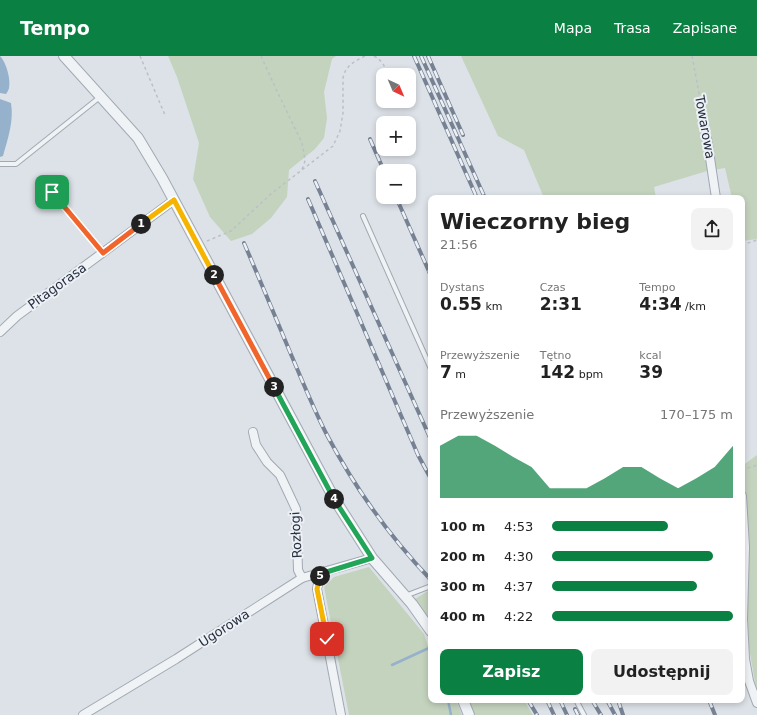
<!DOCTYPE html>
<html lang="pl">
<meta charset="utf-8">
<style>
:root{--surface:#fff;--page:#f2f2f2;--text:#222;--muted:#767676;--accent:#0b8043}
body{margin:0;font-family:"DejaVu Sans",sans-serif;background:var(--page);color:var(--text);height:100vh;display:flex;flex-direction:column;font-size:15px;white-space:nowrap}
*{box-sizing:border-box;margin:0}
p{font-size:13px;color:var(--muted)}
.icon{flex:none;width:22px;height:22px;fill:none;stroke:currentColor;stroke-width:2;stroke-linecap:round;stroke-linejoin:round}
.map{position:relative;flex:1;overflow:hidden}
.drawer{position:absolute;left:428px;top:139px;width:317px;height:508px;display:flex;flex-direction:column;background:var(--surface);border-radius:8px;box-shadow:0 2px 6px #0003}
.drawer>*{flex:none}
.needle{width:26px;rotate:136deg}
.fabs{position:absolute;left:376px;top:12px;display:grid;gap:8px}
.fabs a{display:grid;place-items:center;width:40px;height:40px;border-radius:8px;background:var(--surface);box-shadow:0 2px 6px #0003;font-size:20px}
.pin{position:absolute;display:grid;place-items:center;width:34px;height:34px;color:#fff;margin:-17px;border-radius:8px;box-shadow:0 2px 6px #0006}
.km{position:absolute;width:20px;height:20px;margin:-10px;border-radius:50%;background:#222;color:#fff;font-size:11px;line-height:20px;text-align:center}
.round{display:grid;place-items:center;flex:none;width:42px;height:42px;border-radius:8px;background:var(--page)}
.headline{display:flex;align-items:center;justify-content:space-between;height:68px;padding:0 12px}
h1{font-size:22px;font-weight:600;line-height:30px}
.metrics{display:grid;grid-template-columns:repeat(3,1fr);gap:6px;height:68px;padding:4px 12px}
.metrics div{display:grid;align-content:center}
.metrics b{font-size:17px;font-weight:600}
.metrics small{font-size:11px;font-weight:400}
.metrics p{font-size:11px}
.chart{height:112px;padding:8px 12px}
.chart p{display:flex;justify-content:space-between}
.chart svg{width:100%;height:72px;margin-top:4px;fill:var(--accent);opacity:.7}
.cta{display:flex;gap:8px;margin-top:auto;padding:8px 12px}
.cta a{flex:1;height:46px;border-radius:8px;background:var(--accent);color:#fff;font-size:16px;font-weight:600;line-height:46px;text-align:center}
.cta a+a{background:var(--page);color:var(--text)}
ul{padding:0 12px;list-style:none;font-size:13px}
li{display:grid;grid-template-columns:64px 48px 1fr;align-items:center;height:30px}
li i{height:10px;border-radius:5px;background:var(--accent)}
header{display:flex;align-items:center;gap:24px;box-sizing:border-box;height:56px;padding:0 20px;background:var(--accent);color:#fff}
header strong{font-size:19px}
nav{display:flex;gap:22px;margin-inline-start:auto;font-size:14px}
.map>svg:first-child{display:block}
.green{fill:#c4d3be}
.water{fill:#96b1cb}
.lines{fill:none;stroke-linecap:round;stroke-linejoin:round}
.stream{stroke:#96b1cb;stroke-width:2.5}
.service-casing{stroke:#a2a9b2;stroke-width:6}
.minor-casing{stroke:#a2a9b2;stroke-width:10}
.tertiary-casing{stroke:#a2a9b2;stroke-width:12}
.path{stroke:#bbc0c7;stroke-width:1.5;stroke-dasharray:3 3;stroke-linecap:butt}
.service{stroke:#f0f3f6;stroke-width:4}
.minor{stroke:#f0f3f6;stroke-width:8}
.tertiary{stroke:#f0f3f6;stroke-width:10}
.rail-casing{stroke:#768293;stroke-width:4}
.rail{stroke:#edf1f6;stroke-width:2.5;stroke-dasharray:8;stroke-linecap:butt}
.split-1-casing{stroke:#fff;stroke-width:8}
.split-2-casing{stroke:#fff;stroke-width:8}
.split-3-casing{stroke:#fff;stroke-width:8}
.split-4-casing{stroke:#fff;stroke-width:8}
.split-5-casing{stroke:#fff;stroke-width:8}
.split-6-casing{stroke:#fff;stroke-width:8}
.split-1{stroke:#f0652b;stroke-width:5}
.split-2{stroke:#f5b400;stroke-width:5}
.split-3{stroke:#f0652b;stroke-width:5}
.split-4{stroke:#22a559;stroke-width:5}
.split-5{stroke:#22a559;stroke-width:5}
.split-6{stroke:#f5b400;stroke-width:5}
.labels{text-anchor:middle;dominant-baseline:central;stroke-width:4;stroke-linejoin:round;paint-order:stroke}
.street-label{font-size:13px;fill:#263040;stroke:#edf1f6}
</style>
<header>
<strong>Tempo</strong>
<nav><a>Mapa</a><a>Trasa</a><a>Zapisane</a></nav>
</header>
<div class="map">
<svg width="757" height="659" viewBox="0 0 757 659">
<rect width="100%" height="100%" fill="#dde2e8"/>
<g class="green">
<path d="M168 0H336L332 3 324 36 327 62 324 82 315 93 289 114 287 141 271 162 252 178 231 185 210 161 193 123 199 87 177 21Z"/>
<path d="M461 0H757V183L742 185V142H732L725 112 707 115 654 131 656 142H544L524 94 498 80Z"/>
<path d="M757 399V632L755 626 746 574 742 522V410Z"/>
<path d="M369 511 424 578 431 599V644H456L462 659H349L324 531 334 521Z"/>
<path d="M431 533V566L415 543Z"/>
<path d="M469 644H524L533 659H475Z"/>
</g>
<g class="water">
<path d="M0 0C6 6 11 23 9 32 9 33 7 37 6 38L0 37Z"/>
<path d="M0 43 11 47C14 65 8 82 3 100L0 101Z"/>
</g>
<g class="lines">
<g class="stream">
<path d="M392 609 431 591"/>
<path d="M448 644 451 659"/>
</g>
<defs>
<g id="service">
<path d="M0 108H16L100 41"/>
<path d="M52 136 103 196"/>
<path d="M363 160 431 313"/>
<path d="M405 540 431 530"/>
<path d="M576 644 584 659"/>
</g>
<g id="minor">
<path d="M707 82 716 142"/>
<path d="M0 276 17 260 174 144"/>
<path d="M253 376 256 389 267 406 280 419 296 453 298 514 302 522"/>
<path d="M742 440 745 491 743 563 745 603 749 625 757 647"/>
<path d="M320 518 317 533 341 659"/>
<path d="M83 659 176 603 302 522 372 502"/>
</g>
<g id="tertiary">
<path d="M64 0 138 82 162 122 335 444 372 502 412 548 431 575"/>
<path d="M463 644 469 659"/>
</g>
</defs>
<use href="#service" class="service-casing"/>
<use href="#minor" class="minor-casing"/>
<use href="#tertiary" class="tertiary-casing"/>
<g class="path">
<path d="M140 0 165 59"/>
<path d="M261 0 276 33 302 87 305 104 304 109 301 115"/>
<path d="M374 0C382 4 385 11 389 19"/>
<path d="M692 0 706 74"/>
<path d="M207 185 231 175 272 137 333 90 340 75 343 57V22C345 10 355 5 365 0"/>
<path d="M742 189 757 184"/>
<path d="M742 414 757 409"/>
</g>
<use href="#service" class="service"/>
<use href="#minor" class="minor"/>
<use href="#tertiary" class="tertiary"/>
<defs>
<g id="rail">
<path d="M414 0 477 142"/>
<path d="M421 0 485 142"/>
<path d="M428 0 463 79"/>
<path d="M370 83 384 115"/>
<path d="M315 125 431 384"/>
<path d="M396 141 431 220"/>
<path d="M308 143 418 399 431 423"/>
<path d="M244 187C260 224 275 260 290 296 302 324 313 352 327 379 355 432 390 481 431 524"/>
<path d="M528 644 537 659"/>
<path d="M547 644 554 659"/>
<path d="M560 644 567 659"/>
<path d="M592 644 601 659"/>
<path d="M607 644 615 659"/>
<path d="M618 644 623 659"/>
<path d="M709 644 715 659"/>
<path d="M575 653 578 659"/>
</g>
</defs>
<use href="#rail" class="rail-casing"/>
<use href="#rail" class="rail"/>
</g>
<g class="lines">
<defs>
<path id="split-1" d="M52 136 103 197 141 168"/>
<path id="split-2" d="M141 168 174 144 214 219"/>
<path id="split-3" d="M214 219 274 331"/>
<path id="split-4" d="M274 331 334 443"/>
<path id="split-5" d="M320 520V518L372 502 334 443"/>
<path id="split-6" d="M320 520 317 533 327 583"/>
</defs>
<use href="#split-1" class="split-1-casing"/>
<use href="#split-2" class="split-2-casing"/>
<use href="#split-3" class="split-3-casing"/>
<use href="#split-4" class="split-4-casing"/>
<use href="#split-5" class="split-5-casing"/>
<use href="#split-6" class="split-6-casing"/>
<use href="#split-1" class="split-1"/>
<use href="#split-2" class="split-2"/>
<use href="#split-3" class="split-3"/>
<use href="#split-4" class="split-4"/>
<use href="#split-5" class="split-5"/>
<use href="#split-6" class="split-6"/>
</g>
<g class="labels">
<g class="street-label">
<text transform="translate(705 71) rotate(80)">Towarowa</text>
<text transform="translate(57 230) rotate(-36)">Pitagorasa</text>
<text transform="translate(296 479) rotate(-93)">Rozłogi</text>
<text transform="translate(224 572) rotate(-33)">Ugorowa</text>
</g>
</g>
</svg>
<div class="fabs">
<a><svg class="needle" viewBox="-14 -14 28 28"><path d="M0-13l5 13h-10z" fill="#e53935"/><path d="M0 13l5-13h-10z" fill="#767676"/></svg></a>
<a>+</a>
<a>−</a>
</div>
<div class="pin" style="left:52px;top:136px;background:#1e9e55"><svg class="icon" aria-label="arrive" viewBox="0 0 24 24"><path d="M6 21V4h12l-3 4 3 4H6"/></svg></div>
<div class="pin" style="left:327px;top:583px;background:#d93025"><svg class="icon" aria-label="check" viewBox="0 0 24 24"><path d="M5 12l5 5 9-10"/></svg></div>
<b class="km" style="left:141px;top:168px">1</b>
<b class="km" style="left:214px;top:219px">2</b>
<b class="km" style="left:274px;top:331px">3</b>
<b class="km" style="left:334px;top:443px">4</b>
<b class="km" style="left:320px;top:520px">5</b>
<section class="drawer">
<div class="headline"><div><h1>Wieczorny bieg</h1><p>21:56</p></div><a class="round"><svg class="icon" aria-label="share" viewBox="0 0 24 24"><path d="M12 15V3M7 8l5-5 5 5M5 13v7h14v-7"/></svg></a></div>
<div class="metrics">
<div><p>Dystans</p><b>0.55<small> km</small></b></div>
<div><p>Czas</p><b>2:31</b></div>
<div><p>Tempo</p><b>4:34<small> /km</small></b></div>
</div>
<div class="metrics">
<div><p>Przewyższenie</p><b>7<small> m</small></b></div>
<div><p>Tętno</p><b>142<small> bpm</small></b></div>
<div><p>kcal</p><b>39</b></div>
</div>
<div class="chart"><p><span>Przewyższenie</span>170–175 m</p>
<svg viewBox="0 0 160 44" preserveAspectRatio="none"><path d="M0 44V12L10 6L20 6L30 12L40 19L50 25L60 38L70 38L80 38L90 32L100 25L110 25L120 32L130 38L140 32L150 25L160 12V44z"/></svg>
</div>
<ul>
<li><b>100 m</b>4:53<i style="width:64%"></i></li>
<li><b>200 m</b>4:30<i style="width:89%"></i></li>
<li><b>300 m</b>4:37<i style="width:80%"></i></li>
<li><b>400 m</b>4:22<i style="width:100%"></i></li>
</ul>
<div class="cta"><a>Zapisz</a><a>Udostępnij</a></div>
</section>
</div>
